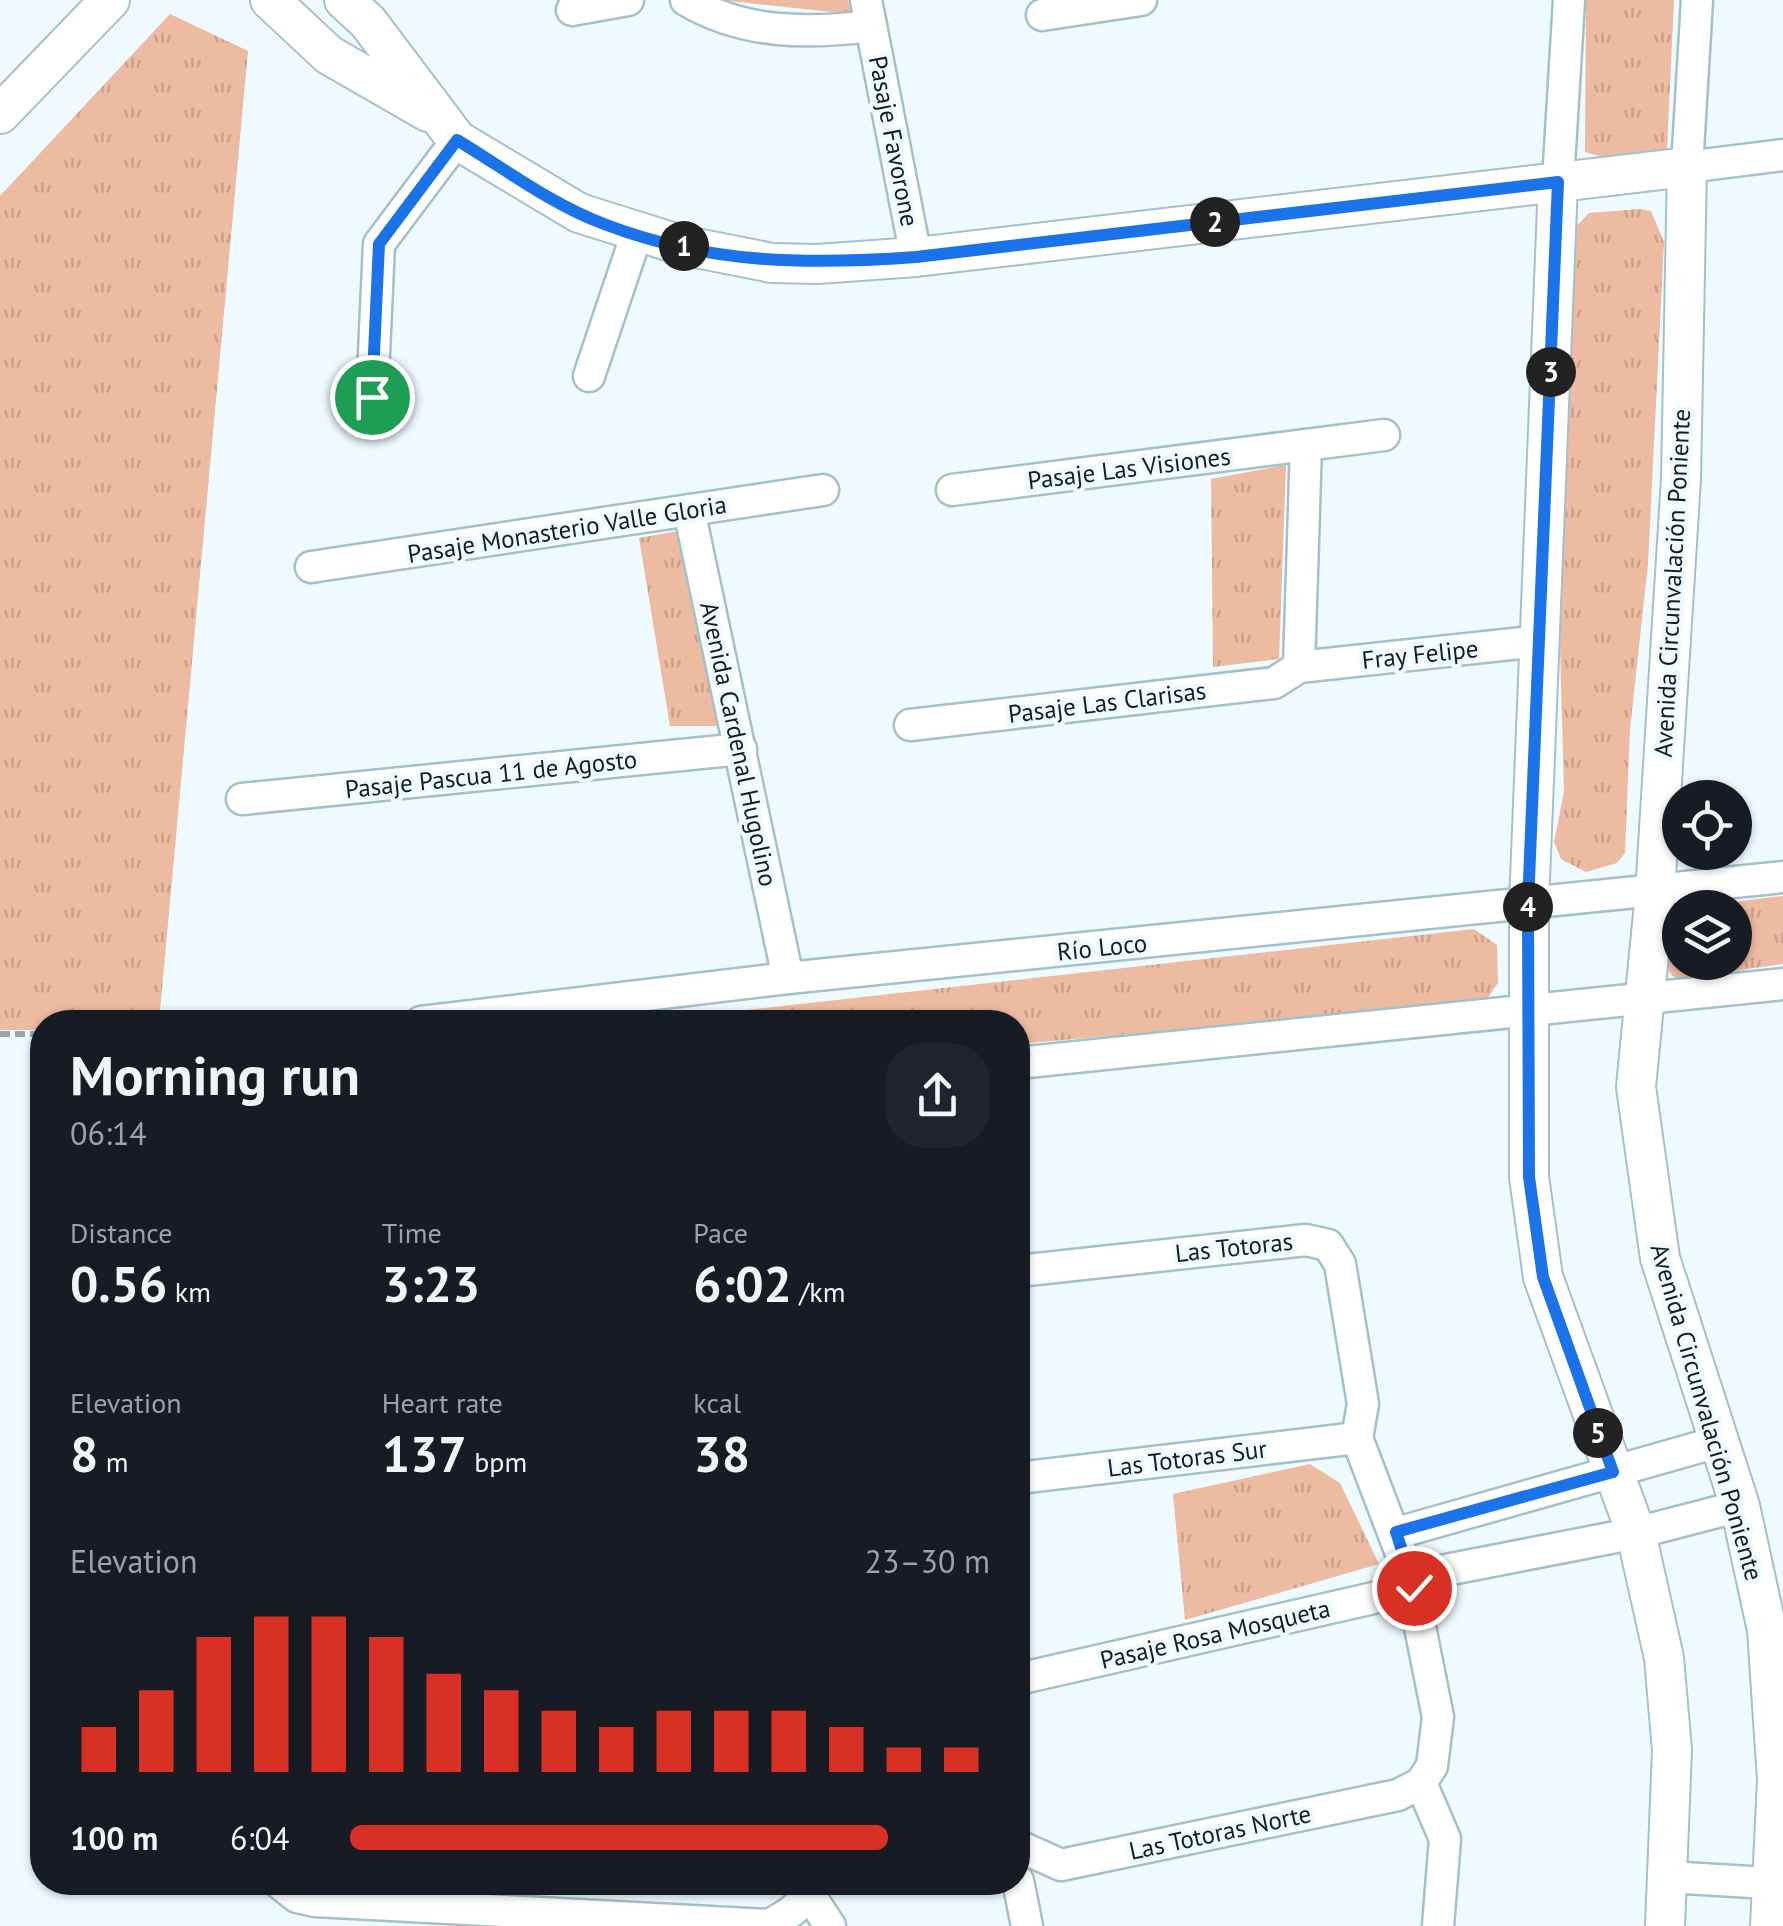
<!DOCTYPE html>
<meta charset="utf-8">
<style>
:root{--surface:#171b24;--page:#20242c;--text:#f1f3f6;--muted:#9ea1a6;--accent:#d93025}
body{margin:0;font-family:"PT Sans",sans-serif;background:var(--page);color:var(--text);height:100vh;display:flex;flex-direction:column;font-size:38px;white-space:nowrap}
*{box-sizing:border-box;margin:0}
p{font-size:32px;color:var(--muted)}
.icon{flex:none;width:55px;height:55px;fill:none;stroke:currentColor;stroke-width:2;stroke-linecap:round;stroke-linejoin:round}
.map{position:relative;flex:1;overflow:hidden}
.panel{position:absolute;left:30px;top:1010px;width:1000px;height:885px;display:flex;flex-direction:column;background:var(--surface);border-radius:40px;box-shadow:0 2px 8px #0004}
.panel>*{flex:none}
.tools{position:absolute;left:1662px;top:780px;display:grid;gap:20px}
.tools a{display:grid;place-items:center;width:90px;height:90px;border-radius:50%;background:var(--surface);box-shadow:0 2px 8px #0004;font-size:50px}
.pin{position:absolute;display:grid;place-items:center;width:85px;height:85px;color:#fff;margin:-42px;border:5px solid #fff;border-radius:50%;box-shadow:0 2px 10px #0007}
.km{position:absolute;width:50px;height:50px;margin:-25px;border-radius:50%;background:#222;color:#fff;font-size:28px;line-height:50px;text-align:center}
.round{display:grid;place-items:center;flex:none;width:105px;height:105px;border-radius:40px;background:var(--page)}
.overview{display:flex;align-items:center;justify-content:space-between;height:170px;padding:0 40px}
h1{font-size:55px;font-weight:600;line-height:75px}
.stats{display:grid;grid-template-columns:repeat(3,1fr);gap:15px;height:170px;padding:10px 40px}
.stats div{display:grid;align-content:center}
.stats b{font-size:50px;font-weight:600}
.stats small{font-size:28px;font-weight:400}
.stats p{font-size:28px}
.chart{height:280px;padding:20px 40px}
.chart p{display:flex;justify-content:space-between}
.chart svg{width:100%;height:180px;margin-top:10px;stroke:var(--accent);stroke-width:6}
ul{padding:0 40px;list-style:none;font-size:32px}
li{display:grid;grid-template-columns:160px 120px 1fr;align-items:center;height:75px}
li i{height:25px;border-radius:12px;background:var(--accent)}
.map>svg:first-child{display:block}
.grass{fill:url(#grass-tufts)}
.lines{fill:none;stroke-linecap:round;stroke-linejoin:round}
.minor-casing{stroke:#a3c0cb;stroke-width:35}
.tertiary-casing{stroke:#a3c0cb;stroke-width:42}
.path{stroke:#9aa5a9;stroke-width:6;stroke-dasharray:10 5;stroke-linecap:butt}
.minor{stroke:#fff;stroke-width:30}
.tertiary{stroke:#fff;stroke-width:38}
.route-casing{stroke:#fff;stroke-width:20}
.route{stroke:#1a73e8;stroke-width:12}
.labels{text-anchor:middle;dominant-baseline:central;stroke-width:9;stroke-linejoin:round;paint-order:stroke}
.street-label{font-size:25px;fill:#131e22;stroke:#eefafe}
</style>
<div class="map">
<svg width="1783" height="1926" viewBox="0 0 1783 1926">
<defs>
<pattern id="grass-tufts" width="24" height="20" patternUnits="userSpaceOnUse" patternTransform="scale(2.5)"><rect width="24" height="20" fill="#edbba1"/><path d="M3 7l-1-3M5 7V3M7 7l1-3M15 17l-1-3M17 17v-4M19 17l1-3" fill="none" stroke="#caa08a"/></pattern>
</defs>
<rect width="100%" height="100%" fill="#eefafe"/>
<g class="grass">
<path d="M719 0H848L851 14Z"/>
<path d="M1586 0H1674L1667 150 1606 158 1585 152Z"/>
<path d="M170 14 248 51 159 1022H42V1030H0V196Z"/>
<path d="M1640 209 1651 211 1664 242 1648 564 1630 729 1625 853 1617 863 1586 872 1561 859 1554 842 1564 792 1558 572 1569 234 1589 213Z"/>
<path d="M1286 465 1279 659 1213 667 1211 479Z"/>
<path d="M678 531 725 726H670L639 538Z"/>
<path d="M1783 896V964L1676 979C1656 962 1664 939 1671 916L1680 912V962H1735V908L1690 907Z"/>
<path d="M1474 929 1497 945 1498 983 1484 1003 1018 1044V1022H639Z"/>
<path d="M1310 1464 1340 1483 1379 1564 1185 1620 1173 1494Z"/>
</g>
<g class="lines">
<defs>
<g id="minor">
<path d="M686 0C743 34 807 34 871 26"/>
<path d="M866 0 916 257"/>
<path d="M1697 0 1687 167 1783 155"/>
<path d="M572 10 628 0"/>
<path d="M1042 15 1141 0"/>
<path d="M1558 182 1569 0"/>
<path d="M589 376 637 233"/>
<path d="M372 397 379 244 457 140"/>
<path d="M952 490 1384 435"/>
<path d="M689 510 788 978"/>
<path d="M311 567 823 490"/>
<path d="M1299 667 1306 445"/>
<path d="M910 725 1274 683 1299 667 1540 641"/>
<path d="M242 799 741 749"/>
<path d="M421 1022 788 978 1783 877"/>
<path d="M1018 1063 1783 984"/>
<path d="M1018 1271 1306 1240 1328 1245 1340 1264 1363 1404 1357 1438 1410 1577 1438 1717 1432 1766 1421 1783"/>
<path d="M1018 1478 1357 1438"/>
<path d="M1397 1533 1721 1441"/>
<path d="M1410 1577 1636 1533 1740 1506"/>
<path d="M1018 1679 1413 1589"/>
<path d="M1421 1783 1445 1839 1438 1926"/>
<path d="M1021 1847 1061 1865 1398 1795 1421 1783"/>
<path d="M1668 1877 1783 1884"/>
<path d="M1018 1881 1027 1926"/>
<path d="M278 1882 297 1897 315 1901 769 1925C788 1915 807 1904 810 1882"/>
<path d="M809 1894 830 1926"/>
</g>
<g id="tertiary">
<path d="M270 0 329 55 428 112"/>
<path d="M344 0 368 22 457 140 579 213 681 245 772 263 817 264 916 257 1687 167 1681 479 1655 893 1636 1087 1660 1258 1740 1506 1767 1630 1777 1780 1770 1926"/>
<path d="M0 114 110 0"/>
<path d="M1558 182 1529 904V1177L1543 1277 1636 1533 1664 1658 1672 1750 1665 1926"/>
</g>
</defs>
<use href="#minor" class="minor-casing"/>
<use href="#tertiary" class="tertiary-casing"/>
<path class="path" d="M0 1034H42"/>
<use href="#minor" class="minor"/>
<use href="#tertiary" class="tertiary"/>
</g>
<g class="lines">
<defs>
<path id="route" d="M372 397 379 244 457 140C505 169 551 204 604 224 708 264 807 265 916 257L1558 182 1528 904 1529 1177 1543 1277 1613 1472 1396 1532 1414 1588"/>
</defs>
<use href="#route" class="route-casing"/>
<use href="#route" class="route"/>
</g>
<g class="labels">
<g class="street-label">
<text transform="translate(894 141) rotate(79)">Pasaje Favorone</text>
<text transform="translate(1129 468) rotate(-7)">Pasaje Las Visiones</text>
<text transform="translate(567 529) rotate(-9)">Pasaje Monasterio Valle Gloria</text>
<text transform="translate(1672 583) rotate(-87)">Avenida Circunvalación Poniente</text>
<text transform="translate(1420 654) rotate(-6)">Fray Felipe</text>
<text transform="translate(1107 702) rotate(-7)">Pasaje Las Clarisas</text>
<text transform="translate(739 744) rotate(78)">Avenida Cardenal Hugolino</text>
<text transform="translate(491 774) rotate(-6)">Pasaje Pascua 11 de Agosto</text>
<text transform="translate(1102 947) rotate(-6)">Río Loco</text>
<text transform="translate(1234 1247) rotate(-6)">Las Totoras</text>
<text transform="translate(1707 1412) rotate(74)">Avenida Circunvalación Poniente</text>
<text transform="translate(1187 1458) rotate(-7)">Las Totoras Sur</text>
<text transform="translate(1215 1634) rotate(-13)">Pasaje Rosa Mosqueta</text>
<text transform="translate(1220 1832) rotate(-12)">Las Totoras Norte</text>
</g>
</g>
</svg>
<div class="tools">
<a><svg class="icon" aria-label="locate" viewBox="0 0 24 24"><circle cx="12" cy="12" r="6"/><path d="M12 2v4M12 18v4M2 12h4M18 12h4"/></svg></a>
<a><svg class="icon" aria-label="layers" viewBox="0 0 24 24"><path d="M12 4l9 5-9 5-9-5zM3 14l9 5 9-5"/></svg></a>
</div>
<div class="pin" style="left:372px;top:397px;background:#1e9e55"><svg class="icon" aria-label="arrive" viewBox="0 0 24 24"><path d="M6 21V4h12l-3 4 3 4H6"/></svg></div>
<div class="pin" style="left:1414px;top:1588px;background:#d93025"><svg class="icon" aria-label="check" viewBox="0 0 24 24"><path d="M5 12l5 5 9-10"/></svg></div>
<b class="km" style="left:684px;top:246px">1</b>
<b class="km" style="left:1215px;top:222px">2</b>
<b class="km" style="left:1551px;top:372px">3</b>
<b class="km" style="left:1528px;top:907px">4</b>
<b class="km" style="left:1598px;top:1433px">5</b>
<section class="panel">
<div class="overview"><div><h1>Morning run</h1><p>06:14</p></div><a class="round"><svg class="icon" aria-label="share" viewBox="0 0 24 24"><path d="M12 15V3M7 8l5-5 5 5M5 13v7h14v-7"/></svg></a></div>
<div class="stats">
<div><p>Distance</p><b>0.56<small> km</small></b></div>
<div><p>Time</p><b>3:23</b></div>
<div><p>Pace</p><b>6:02<small> /km</small></b></div>
</div>
<div class="stats">
<div><p>Elevation</p><b>8<small> m</small></b></div>
<div><p>Heart rate</p><b>137<small> bpm</small></b></div>
<div><p>kcal</p><b>38</b></div>
</div>
<div class="chart"><p><span>Elevation</span>23–30 m</p>
<svg viewBox="0 0 160 44" preserveAspectRatio="none"><path d="M5 44V33M15 44V24M25 44V11M35 44V6M45 44V6M55 44V11M65 44V20M75 44V24M85 44V29M95 44V33M105 44V29M115 44V29M125 44V29M135 44V33M145 44V38M155 44V38"/></svg>
</div>
<ul>
<li><b>100 m</b>6:04<i style="width:84%"></i></li>
</ul>
</section>
</div>
